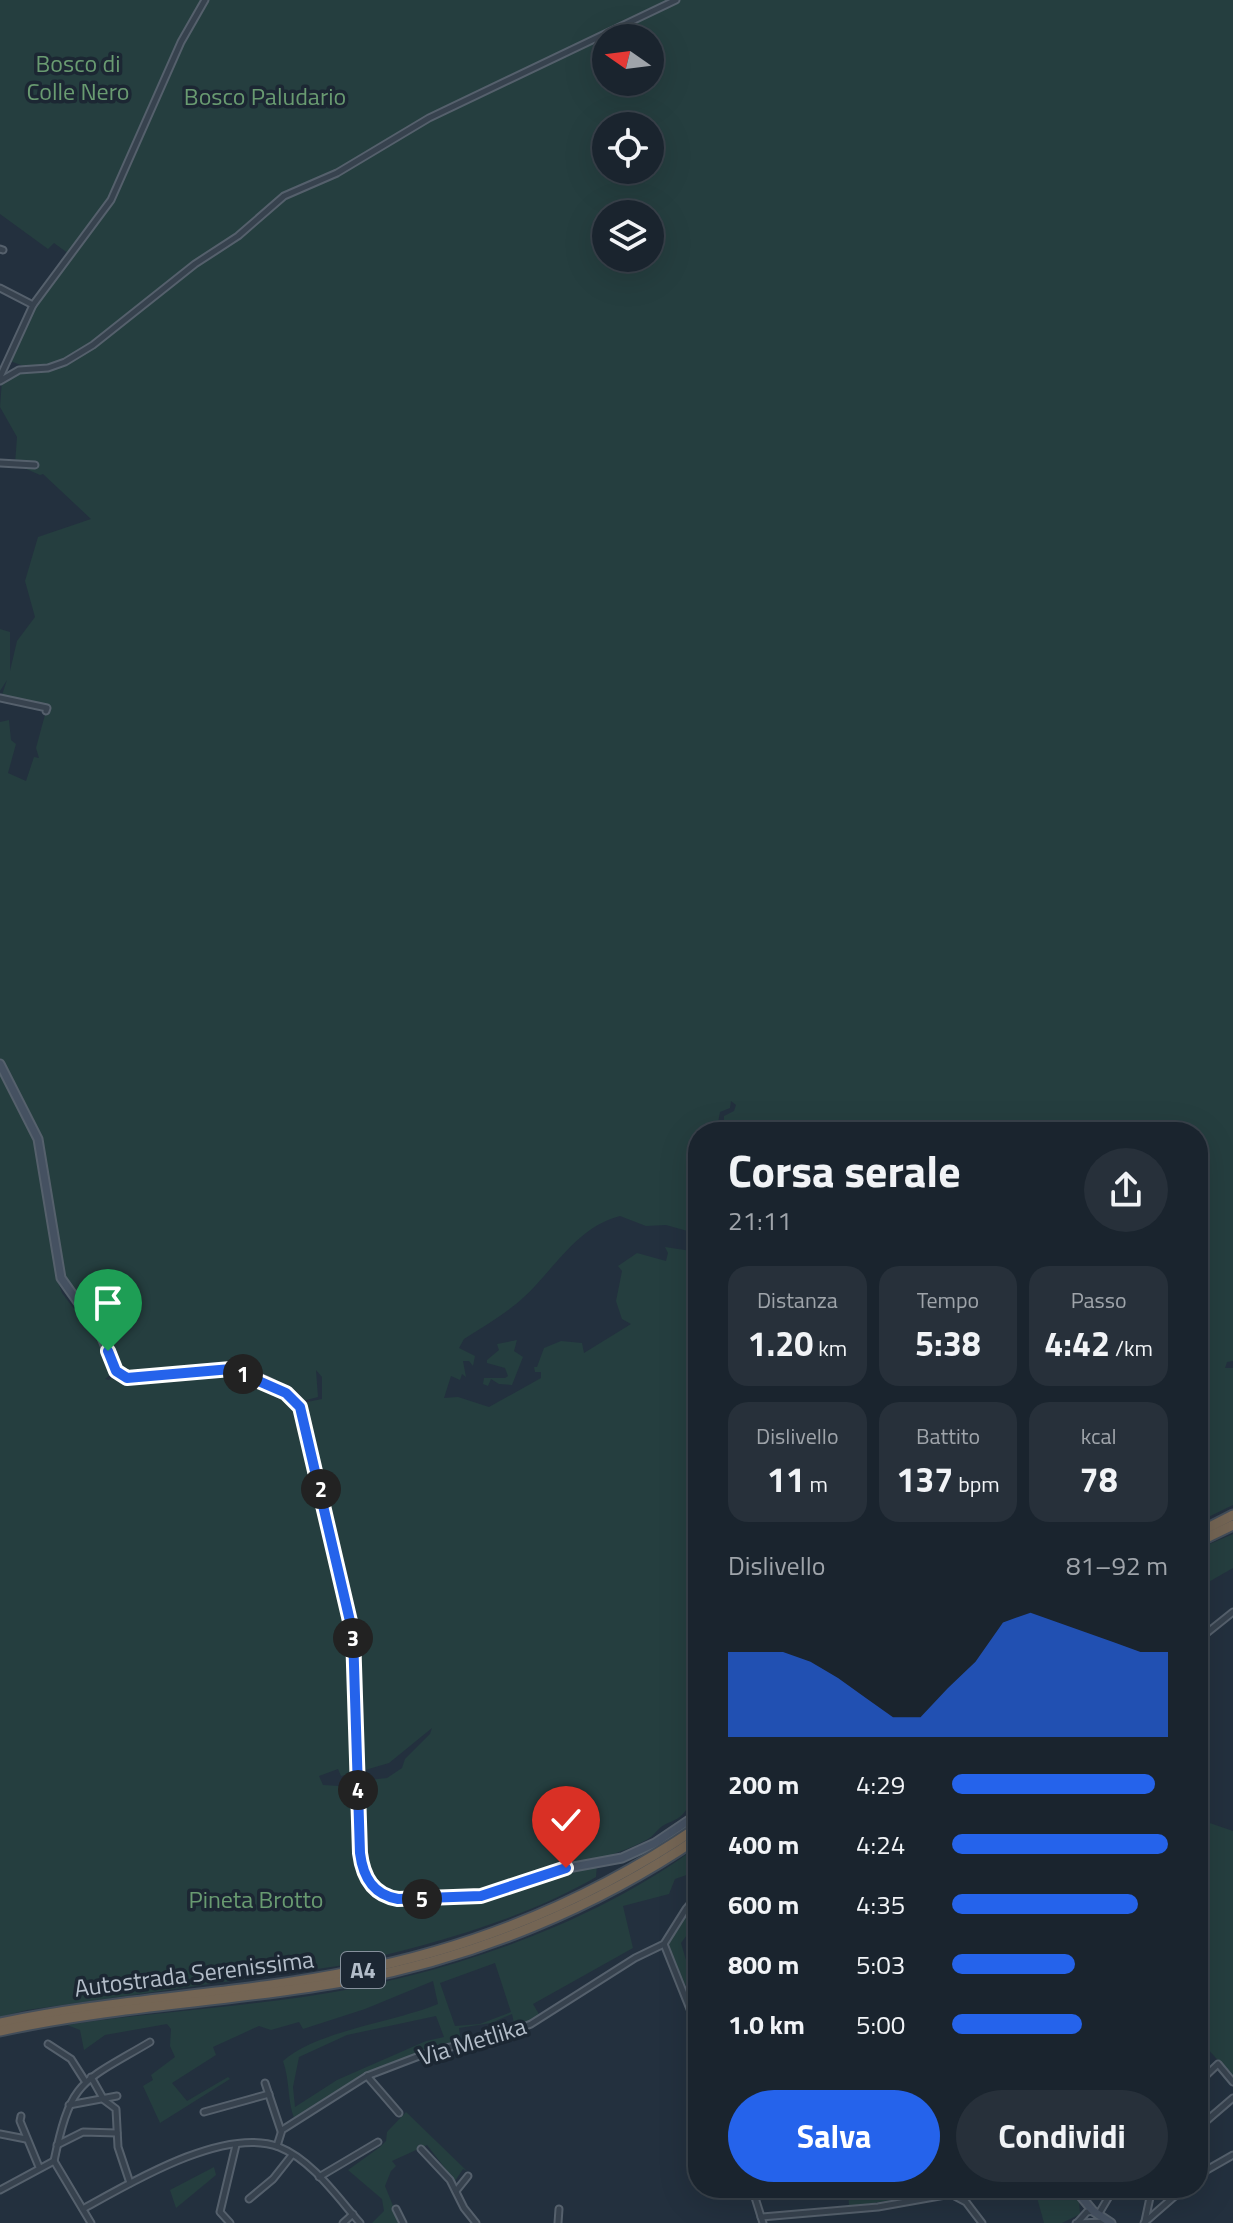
<!DOCTYPE html>
<html lang="it">
<meta charset="utf-8">
<style>
:root{--surface:#1a242e;--page:#27303a;--text:#f1f3f6;--muted:#9fa4aa;--line:#38414a;--accent:#2563eb}
body{margin:0;font-family:"Titillium Web",sans-serif;background:var(--page);color:var(--text);height:100vh;display:flex;flex-direction:column;font-size:30px;white-space:nowrap}
*{box-sizing:border-box;margin:0}
p{font-size:26px;color:var(--muted)}
.icon{flex:none;width:44px;height:44px;fill:none;stroke:currentColor;stroke-width:2;stroke-linecap:round;stroke-linejoin:round}
.map{position:relative;flex:1;overflow:hidden}
.details{position:absolute;left:688px;top:1122px;width:520px;height:1076px;display:flex;flex-direction:column;background:var(--surface);border-radius:32px;box-shadow:0 8px 32px #0002,0 0 0 2px var(--line)}
.details>*{flex:none}
.needle{width:52px;rotate:284deg}
.controls{position:absolute;left:592px;top:24px;display:grid;gap:16px}
.controls a{display:grid;place-items:center;width:72px;height:72px;border-radius:50%;background:var(--surface);box-shadow:0 8px 32px #0002,0 0 0 2px var(--line);font-size:40px}
.pin{position:absolute;display:grid;place-items:center;width:68px;height:68px;color:#fff;margin:-82px -34px;border-radius:50% 50% 50% 0;rotate:-45deg;box-shadow:0 0 8px #0007}
.pin .icon{rotate:45deg}
.km{position:absolute;width:40px;height:40px;margin:-20px;border-radius:50%;background:#222;color:#fff;font-size:22px;line-height:40px;text-align:center}
.round{display:grid;place-items:center;flex:none;width:84px;height:84px;border-radius:42px;background:var(--page)}
.head{display:flex;align-items:center;justify-content:space-between;height:136px;padding:0 40px}
h1{font-size:44px;font-weight:700;line-height:60px}
.stats{display:grid;grid-template-columns:repeat(3,1fr);gap:12px;height:136px;padding:8px 40px}
.stats div{display:grid;align-content:center;border-radius:20px;background:var(--page);text-align:center}
.stats b{font-size:34px;font-weight:700}
.stats small{font-size:22px;font-weight:400}
.stats p{font-size:22px}
.chart{height:224px;padding:16px 40px}
.chart p{display:flex;justify-content:space-between}
.chart svg{width:100%;height:144px;margin-top:8px;fill:var(--accent);opacity:.7}
.primary-button{display:flex;gap:16px;margin-top:auto;padding:16px 40px}
.primary-button a{flex:1;height:92px;border-radius:48px;background:var(--accent);color:#fff;font-size:32px;font-weight:700;line-height:92px;text-align:center}
.primary-button a+a{background:var(--page);color:var(--text)}
ul{padding:0 40px;list-style:none;font-size:26px}
li{display:grid;grid-template-columns:128px 96px 1fr;align-items:center;height:60px}
li i{height:20px;border-radius:10px;background:var(--accent)}
.map>svg:first-child{display:block}
.green{fill:#253e3f;fill-rule:evenodd}
.lines{fill:none;stroke-linecap:round;stroke-linejoin:round}
.street-casing{stroke:#55606c;stroke-width:9}
.secondary-casing{stroke:#55606c;stroke-width:11}
.highway-casing{stroke:#424d59;stroke-width:13}
.street{stroke:#37424e;stroke-width:5}
.secondary{stroke:#455161;stroke-width:7}
.highway{stroke:#746554;stroke-width:9}
.route-casing{stroke:#fff;stroke-width:16}
.route{stroke:#2563eb;stroke-width:10}
.labels{text-anchor:middle;dominant-baseline:central;stroke-width:7;stroke-linejoin:round;paint-order:stroke}
.shield{fill:#1c2733;stroke:#86909c;stroke-width:2}
.shield-label{font-size:22px;font-weight:bold;fill:#b3bdc9}
.park-label{font-size:24px;fill:#699b71;stroke:#1c2733}
.street-label{font-size:24px;fill:#b3bdc9;stroke:#1c2733}
</style>
<div class="map">
<svg width="1233" height="2223" viewBox="0 0 1233 2223">
<rect width="100%" height="100%" fill="#23303e"/>
<g class="green">
<path d="M0 0H1233V1361L1227 1362 1225 1368H1233V1505L1198 1522V1132H724V1116L734 1111 736 1105 731 1101 730 1108 720 1112 718 1123 714 1125 711 1123 708 1129 720 1132H698V1234L666 1225 646 1226 620 1216C573 1228 551 1276 516 1304 500 1317 481 1328 464 1339L459 1348 475 1356 473 1366 469 1361H463L466 1377 462 1374 460 1380 451 1376 444 1398 458 1397 489 1407 541 1378V1372H535L534 1367H537L544 1348 561 1341 582 1343 584 1353 631 1324 622 1319 616 1301 622 1271 618 1266 637 1253 666 1261 668 1253 665 1247 698 1252V1797C691 1802 688 1809 682 1815 676 1821 668 1822 661 1827 656 1831 653 1836 648 1839 611 1862 418 1915 382 1891 352 1871 361 1813 360 1781L387 1778 402 1768 405 1759 430 1734 432 1728 389 1763 365 1770 360 1762 353 1617 304 1409 307 1402 322 1399V1377L316 1370 318 1397 302 1401 273 1383 226 1364 126 1374 119 1369 103 1334 60 1273 30 1115 0 1064V722L9 720 11 740 16 744 8 773 26 781 34 757 39 758 36 748 46 711 0 701 7 680 0 691V629L10 632V671L17 641 35 617 25 581 38 537 91 519 43 474 40 475 15 464 17 437 0 407 2 380 29 368 10 361 37 302 69 254 54 243 48 249 0 214ZM606 38H650V82H606ZM606 126H650V170H606ZM606 214H650V258H606Z"/>
<path d="M0 1071 37 1147 56 1276 62 1293 78 1314 105 1342 114 1372 105 1379 109 1380 114 1375C134 1390 186 1373 211 1372 243 1370 279 1390 298 1410L351 1633 354 1773 341 1776 338 1769 319 1776 323 1785 354 1787C355 1816 349 1887 380 1900 394 1906 409 1904 424 1903L425 1899 481 1896 557 1870 597 1864 596 1877C518 1922 426 1946 338 1966L27 2010 0 2017Z"/>
<path d="M517 1340 514 1351 523 1357 512 1385 499 1384 491 1379 488 1386 483 1384 484 1378H505L508 1376 505 1368 487 1363V1360L499 1350 497 1344Z"/>
<path d="M1233 1534V1568L1198 1588V1549Z"/>
<path d="M1198 1819 1233 1831V2077L1198 2038Z"/>
<path d="M698 1846V1871L675 1879 669 1894 623 1906 633 1948 533 2004 540 2016 515 2028 512 2014 491 2023 459 2028 461 2042C399 2054 345 2083 294 2118 287 2098 290 2081 283 2061 316 2031 395 2022 438 2004L433 1981 365 2009 303 2029 299 2022 271 2030 259 2026 213 2047 216 2055 172 2083 187 2101 228 2077 230 2079 160 2123 143 2086 153 2080 151 2075 175 2057 170 2046 171 2029 167 2024 105 2035 84 2050 80 2030 67 2025C146 2013 225 2008 303 1997 436 1978 590 1927 698 1846ZM495 1963 511 2012 480 2024 455 2026 440 1983ZM436 2016 444 2037 426 2041 337 2080 295 2107 293 2087 299 2057 347 2035Z"/>
<path d="M698 1900V1920L681 1943 686 1960 698 1969V1984L691 1987 689 1993 668 1945 688 1910Z"/>
<path d="M406 2112 467 2171 463 2169 455 2181 427 2145 392 2161 396 2166 391 2171 385 2186 400 2223H372L384 2211 382 2199 348 2170 380 2147 386 2141 387 2132Z"/>
<path d="M214 2167 216 2175 176 2208 170 2190Z"/>
<path d="M848 2188H902L903 2198 849 2207Z"/>
<path d="M1042 2188H1069L1079 2201 1080 2214 1062 2223H1044L1036 2194Z"/>
</g>
<g class="lines">
<defs>
<g id="street">
<path d="M0 249 3 250"/>
<path d="M0 288 33 305"/>
<path d="M0 377 33 305 111 200 181 42 205 0"/>
<path d="M0 381 19 370 48 368 65 362 93 345 195 264 238 236 284 196 337 173 429 118 676 0"/>
<path d="M0 463 35 465"/>
<path d="M0 698 47 708 46 711"/>
<path d="M1198 1640 1233 1612"/>
<path d="M664 1944 698 2029"/>
<path d="M48 2044 71 2059 85 2081"/>
<path d="M367 2076 399 2113"/>
<path d="M91 2077 104 2100 116 2109 118 2147 130 2183"/>
<path d="M265 2083 281 2131"/>
<path d="M1198 2083 1218 2064 1233 2082"/>
<path d="M69 2105 117 2096"/>
<path d="M204 2112 269 2094"/>
<path d="M21 2116 20 2121 39 2167"/>
<path d="M1198 2128 1233 2098"/>
<path d="M0 2134 26 2139"/>
<path d="M57 2145 83 2132 117 2133"/>
<path d="M277 2146 282 2130 367 2076 435 2050 493 2039 531 2024 635 1958 664 1944 686 1909 698 1895"/>
<path d="M421 2149 450 2180 464 2208 476 2223"/>
<path d="M54 2161C71 2079 81 2083 150 2042"/>
<path d="M54 2161 91 2223"/>
<path d="M1198 2175 1233 2155"/>
<path d="M319 2177 378 2142"/>
<path d="M752 2188 763 2223"/>
<path d="M0 2190 54 2161"/>
<path d="M456 2191 468 2176"/>
<path d="M249 2199 273 2179 292 2155"/>
<path d="M83 2209C130 2183 224 2126 279 2147 312 2160 338 2198 360 2223"/>
<path d="M396 2209 403 2223"/>
<path d="M1098 2215 1114 2188"/>
<path d="M761 2217 878 2207 951 2194 966 2202 982 2223"/>
<path d="M1145 2221 1152 2188"/>
<path d="M1078 2222 1087 2212 1093 2211"/>
<path d="M230 2223 220 2212 236 2145"/>
<path d="M343 2223 353 2214"/>
<path d="M558 2223 559 2209"/>
<path d="M1076 2223 1107 2222"/>
<path d="M1144 2223 1184 2188"/>
</g>
<g id="secondary">
<path d="M0 1064 38 1139 61 1278 100 1333 116 1371 127 1378H134C192 1371 257 1356 300 1407L353 1634 360 1853C363 1877 373 1894 398 1899L481 1896 557 1870 622 1858 655 1843 698 1814"/>
<path d="M1074 2188 1093 2211 1111 2223"/>
</g>
<g id="highway">
<path d="M1198 1533 1233 1515"/>
<path d="M1198 1542 1233 1525"/>
<path d="M0 2023C117 1998 237 1995 354 1971 477 1947 594 1898 698 1827"/>
<path d="M0 2031C117 2005 236 2002 353 1980 476 1957 595 1908 698 1838"/>
</g>
</defs>
<use href="#street" class="street-casing"/>
<use href="#secondary" class="secondary-casing"/>
<use href="#highway" class="highway-casing"/>
<use href="#street" class="street"/>
<use href="#secondary" class="secondary"/>
<use href="#highway" class="highway"/>
</g>
<g class="lines">
<defs>
<path id="route" d="M108 1351 116 1371 127 1378 231 1369 286 1393 300 1407 353 1634 360 1853C363 1877 373 1895 398 1899L481 1896 566 1868"/>
</defs>
<use href="#route" class="route-casing"/>
<use href="#route" class="route"/>
</g>
<g class="labels">
<rect class="shield" x="341" y="1952" width="44" height="36" rx="6"/>
<g class="shield-label">
<text x="363" y="1970">A4</text>
</g>
<g class="park-label">
<text x="78" y="63">Bosco di<tspan x="78" dy="28">Colle Nero</tspan></text>
<text x="265" y="96">Bosco Paludario</text>
<text x="256" y="1899">Pineta Brotto</text>
</g>
<g class="street-label">
<text transform="translate(194 1973) rotate(-7)">Autostrada Serenissima</text>
<text transform="translate(472 2041) rotate(-17)">Via Metlika</text>
</g>
</g>
</svg>
<div class="controls">
<a><svg class="needle" viewBox="-14 -14 28 28"><path d="M0-13l5 13h-10z" fill="#e53935"/><path d="M0 13l5-13h-10z" fill="#9fa4aa"/></svg></a>
<a><svg class="icon" aria-label="locate" viewBox="0 0 24 24"><circle cx="12" cy="12" r="6"/><path d="M12 2v4M12 18v4M2 12h4M18 12h4"/></svg></a>
<a><svg class="icon" aria-label="layers" viewBox="0 0 24 24"><path d="M12 4l9 5-9 5-9-5zM3 14l9 5 9-5"/></svg></a>
</div>
<div class="pin" style="left:108px;top:1351px;background:#1e9e55"><svg class="icon" aria-label="arrive" viewBox="0 0 24 24"><path d="M6 21V4h12l-3 4 3 4H6"/></svg></div>
<div class="pin" style="left:566px;top:1868px;background:#d93025"><svg class="icon" aria-label="check" viewBox="0 0 24 24"><path d="M5 12l5 5 9-10"/></svg></div>
<b class="km" style="left:243px;top:1374px">1</b>
<b class="km" style="left:321px;top:1489px">2</b>
<b class="km" style="left:353px;top:1638px">3</b>
<b class="km" style="left:358px;top:1790px">4</b>
<b class="km" style="left:422px;top:1899px">5</b>
<section class="details">
<div class="head"><div><h1>Corsa serale</h1><p>21:11</p></div><a class="round"><svg class="icon" aria-label="share" viewBox="0 0 24 24"><path d="M12 15V3M7 8l5-5 5 5M5 13v7h14v-7"/></svg></a></div>
<div class="stats">
<div><p>Distanza</p><b>1.20<small> km</small></b></div>
<div><p>Tempo</p><b>5:38</b></div>
<div><p>Passo</p><b>4:42<small> /km</small></b></div>
</div>
<div class="stats">
<div><p>Dislivello</p><b>11<small> m</small></b></div>
<div><p>Battito</p><b>137<small> bpm</small></b></div>
<div><p>kcal</p><b>78</b></div>
</div>
<div class="chart"><p><span>Dislivello</span>81–92 m</p>
<svg viewBox="0 0 160 44" preserveAspectRatio="none"><path d="M0 44V18L10 18L20 18L30 21L40 26L50 32L60 38L70 38L80 29L90 21L100 9L110 6L120 9L130 12L140 15L150 18L160 18V44z"/></svg>
</div>
<ul>
<li><b>200 m</b>4:29<i style="width:94%"></i></li>
<li><b>400 m</b>4:24<i style="width:100%"></i></li>
<li><b>600 m</b>4:35<i style="width:86%"></i></li>
<li><b>800 m</b>5:03<i style="width:57%"></i></li>
<li><b>1.0 km</b>5:00<i style="width:60%"></i></li>
</ul>
<div class="primary-button"><a>Salva</a><a>Condividi</a></div>
</section>
</div>
